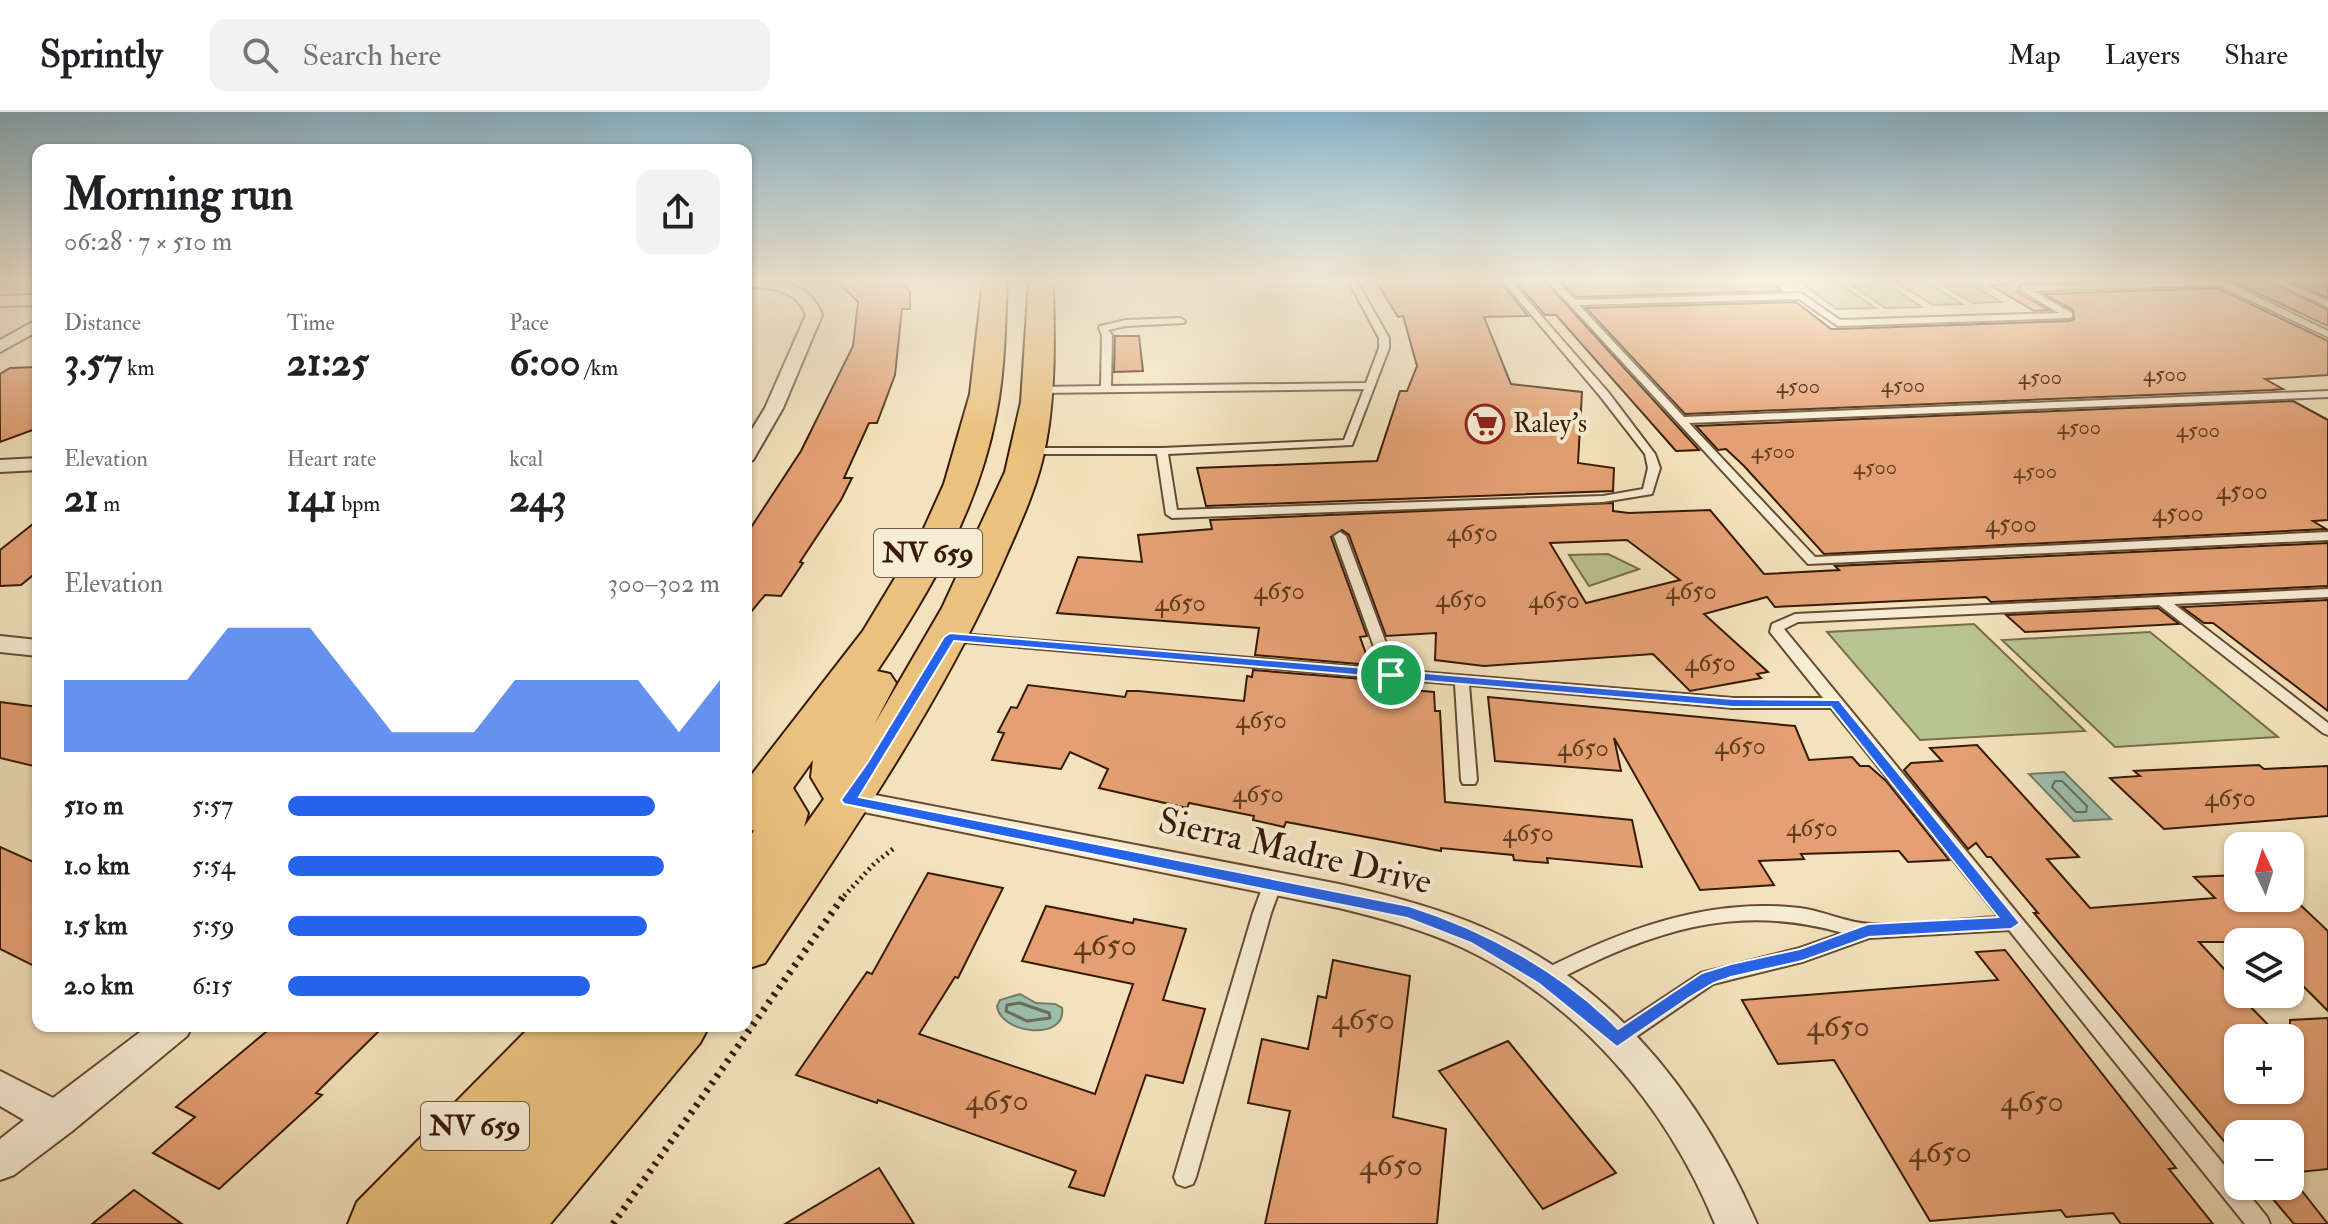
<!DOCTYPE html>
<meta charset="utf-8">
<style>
:root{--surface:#fff;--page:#f2f2f2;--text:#202124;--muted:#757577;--line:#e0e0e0;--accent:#2563eb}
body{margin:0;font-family:"IM FELL Double Pica",serif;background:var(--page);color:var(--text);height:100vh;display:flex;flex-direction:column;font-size:30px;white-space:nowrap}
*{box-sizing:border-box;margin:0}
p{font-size:26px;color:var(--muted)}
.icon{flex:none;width:44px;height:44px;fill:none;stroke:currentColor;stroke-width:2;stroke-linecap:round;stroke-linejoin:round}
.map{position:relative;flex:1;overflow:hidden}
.details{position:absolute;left:32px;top:32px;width:720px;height:888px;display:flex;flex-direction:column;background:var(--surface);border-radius:16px;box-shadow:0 2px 6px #0004}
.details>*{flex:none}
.needle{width:52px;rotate:356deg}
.fabs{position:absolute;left:2224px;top:720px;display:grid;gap:16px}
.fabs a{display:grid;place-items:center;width:80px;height:80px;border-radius:16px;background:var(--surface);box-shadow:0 2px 6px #0004;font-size:40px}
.pin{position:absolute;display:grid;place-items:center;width:68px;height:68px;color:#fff;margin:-34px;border:4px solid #fff;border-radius:50%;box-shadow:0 2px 8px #0007}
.round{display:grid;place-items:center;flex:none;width:84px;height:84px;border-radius:16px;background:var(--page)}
.head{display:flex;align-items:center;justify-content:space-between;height:136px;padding:0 32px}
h1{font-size:44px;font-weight:700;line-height:60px}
.figures{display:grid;grid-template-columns:repeat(3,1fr);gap:12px;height:136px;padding:8px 32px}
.figures div{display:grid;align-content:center}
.figures b{font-size:40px;font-weight:700}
.figures small{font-size:22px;font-weight:400}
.figures p{font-size:22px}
.chart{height:224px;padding:16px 32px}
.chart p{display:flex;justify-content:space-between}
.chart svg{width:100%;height:144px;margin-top:8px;fill:var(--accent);opacity:.7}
ul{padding:0 32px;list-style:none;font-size:26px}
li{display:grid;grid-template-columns:128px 96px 1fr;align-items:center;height:60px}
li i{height:20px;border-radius:10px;background:var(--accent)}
header{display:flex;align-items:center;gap:48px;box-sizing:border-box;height:112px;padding:0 40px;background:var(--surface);border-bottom:2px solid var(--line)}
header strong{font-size:38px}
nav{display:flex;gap:44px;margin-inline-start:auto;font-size:28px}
.search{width:560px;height:72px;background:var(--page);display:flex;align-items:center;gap:20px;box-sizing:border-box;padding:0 28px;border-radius:16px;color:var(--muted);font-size:30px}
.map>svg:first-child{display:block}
.green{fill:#bac392;stroke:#786e4a;stroke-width:2}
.water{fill:#9cbead;stroke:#747c69;stroke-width:2}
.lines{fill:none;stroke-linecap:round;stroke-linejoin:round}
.shore-far1{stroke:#6a6c58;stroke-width:2}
.shore{stroke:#6a6c58;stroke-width:3}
.building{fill:#e4a073;stroke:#371a03;stroke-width:2;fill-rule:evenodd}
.service-casing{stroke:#664c32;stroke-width:4}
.minor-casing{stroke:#664c32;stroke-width:4}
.primary-casing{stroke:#371a03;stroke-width:4}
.path-far1{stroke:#371a03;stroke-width:5;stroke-dasharray:2 4;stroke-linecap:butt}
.path{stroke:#371a03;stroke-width:7;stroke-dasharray:3 6;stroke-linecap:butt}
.service{fill:#f7ecd4;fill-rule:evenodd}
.minor{fill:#f7ecd4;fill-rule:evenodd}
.primary{fill:#eac17e;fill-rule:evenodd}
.route{fill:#2563eb;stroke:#fff;stroke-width:2;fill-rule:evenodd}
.labels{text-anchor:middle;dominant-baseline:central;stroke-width:8;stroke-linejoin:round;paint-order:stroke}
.far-number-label{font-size:22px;fill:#623c1f}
.far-poi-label{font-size:26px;fill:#371a03;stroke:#f7ecd4;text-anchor:start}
.number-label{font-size:26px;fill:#623c1f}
.shield{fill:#f7ecd4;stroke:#715942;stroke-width:2}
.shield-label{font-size:28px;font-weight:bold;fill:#371a03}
.near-number-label{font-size:32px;fill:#623c1f}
.near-street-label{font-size:36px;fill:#371a03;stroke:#f7ecd4}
</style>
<header>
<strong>Sprintly</strong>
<div class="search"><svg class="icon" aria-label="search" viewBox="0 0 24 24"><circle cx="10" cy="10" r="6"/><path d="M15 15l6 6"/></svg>Search here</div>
<nav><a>Map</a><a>Layers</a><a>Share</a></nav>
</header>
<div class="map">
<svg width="2328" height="1112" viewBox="0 0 2328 1112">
<rect width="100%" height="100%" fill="#f3e2bd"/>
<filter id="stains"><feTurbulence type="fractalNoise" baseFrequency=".0025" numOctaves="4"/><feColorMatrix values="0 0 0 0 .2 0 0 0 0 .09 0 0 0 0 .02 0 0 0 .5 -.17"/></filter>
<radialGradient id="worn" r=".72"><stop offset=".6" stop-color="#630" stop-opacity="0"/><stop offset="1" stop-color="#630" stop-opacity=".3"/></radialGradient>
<g class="green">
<path d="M1881 168 1922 195 1885 196 1846 169Z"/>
<path d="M1923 168 1962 192 1933 193 1895 169Z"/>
<path d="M1934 168H1964L2001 190 1973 191Z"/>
<path d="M1836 169 1875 196 1837 197 1801 171Z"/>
<path d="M1608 442 1639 457 1589 474 1569 443Z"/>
<path d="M1974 512 2085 619 1920 628 1827 520Z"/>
<path d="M2150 520 2278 625 2115 635 2002 528Z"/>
</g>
<g class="water">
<path d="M2064 660 2111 707 2074 709 2029 662Z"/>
<path d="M1020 882 1036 891 1055 892 1062 896C1067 929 1001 923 997 894L1000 888Z"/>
</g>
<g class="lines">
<path class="shore-far1" d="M2055 669H2062L2087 694 2086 700H2076L2052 675Z"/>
<path class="shore" d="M1020 891 1049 901 1050 906 1027 909 1006 899 1007 893Z"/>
</g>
<g class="building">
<path d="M836 168H898L910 179V197H902L895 263 877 311H869L844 366H852L841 388 800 450 803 451 781 484 765 483 746 506V423L801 339 853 234 858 190Z"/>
<path d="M1375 168H1499L1528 204 1484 205 1511 272 1582 280 1578 351 1614 356 1613 379 1206 394 1197 356 1377 349 1400 279H1407L1417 254 1403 204 1398 205Z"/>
<path d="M1514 168H1544L1699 338 1676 339 1556 203H1545Z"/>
<path d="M1559 168H1768L1782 179 1576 185Z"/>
<path d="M1996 168H2125L2021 172 2017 180 2049 198 2034 199 1990 173H2004Z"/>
<path d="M2229 168H2267L2328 198V214Z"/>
<path d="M2288 168H2328V186Z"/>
<path d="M2217 176 2328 229V263L2265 267 2283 277 2272 278 1685 302 1586 196 1796 190 1831 217H1838L2069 209 2074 207 2073 198 2044 182Z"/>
<path d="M1115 224H1139L1143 259 1114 260Z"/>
<path d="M38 255V316L0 330V262L10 256Z"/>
<path d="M2293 289 2328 308V408L2313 409 2326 417 1824 442 1744 354 1726 337 1718 338 1696 314Z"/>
<path d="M1613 391V399L1629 401 1710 398 1764 462 1839 458 1835 454 2328 431V474L1991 490 1986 485 1775 495 1767 485 1704 502 1768 560 1757 562 1761 566 1690 579 1653 542 1484 554 1435 548 1436 521 1386 524 1349 423 1342 418 1331 425 1367 524 1360 525 1370 553 1255 543 1259 516 1057 501 1078 445 1142 450 1138 423 1212 417 1210 408ZM1627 428 1680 468 1586 491 1550 431Z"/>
<path d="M38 408V459L21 473 0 474V438Z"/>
<path d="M2328 488V599L2213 511H2204L2182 495Z"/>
<path d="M2158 496 2179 512 2025 520 2006 503Z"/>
<path d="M1253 558 1376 568 1378 575 1434 580 1435 599H1440L1445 690 1632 708 1642 755 1547 746 1548 751 1514 748 1513 743 1441 736V739L1286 710 1284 715 1253 708 1254 704 1189 691 1187 696 1099 676 1108 657 1070 640 1061 657 992 648 1004 621 998 620 1011 595 1017 596 1028 573 1125 585 1127 579H1138L1244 589 1247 564 1252 565Z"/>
<path d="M1488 585 1795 614 1809 648 1852 645 1860 654H1869L1886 669 1949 748 1908 750 1899 739 1801 742 1804 747 1759 749 1774 773 1700 778 1614 626 1621 659 1495 649Z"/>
<path d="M0 590 38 595V655L0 646Z"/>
<path d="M1977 633 2079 745 2047 747 2090 796 2215 786 2194 765 2238 763V786H2293L2328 819V899L2290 861V830H2199L2238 872V882L2281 926H2238V978H2290V908L2328 906V1057L2290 1061V1022H2238V1046L2034 801H2038L1991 745H1987L1976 731 1968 737 1904 658 1911 651 1942 649 1930 636Z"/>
<path d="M2259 653 2264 657 2328 654V704L2164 717 2110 666 2140 664 2134 659Z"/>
<path d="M0 735 38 752V856L0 837Z"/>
<path d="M928 761 1003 776 958 866 955 865 919 922 1095 982 1133 872 1022 849 1046 794 1133 811 1134 807 1186 817 1163 888 1205 897 1183 971 1146 963 1104 1084 1069 1075 1076 1059 878 988 877 991 796 963 867 860 872 862Z"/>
<path d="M2005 838 2176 1056 2169 1057 2213 1112H2121L2113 1101 2066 1105 2061 1098 1930 1109 1834 948 1778 952 1742 888 1998 868 1976 840Z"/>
<path d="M1333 848 1410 864 1393 1005 1446 1017 1437 1112H1265L1290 999 1248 991 1262 927 1308 937 1318 884 1326 886Z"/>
<path d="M273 914H384L316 981 322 983 219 1077 153 1041 195 1005 176 995Z"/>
<path d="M1508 929 1616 1061 1543 1097 1439 959Z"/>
<path d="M879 1056 914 1112H785Z"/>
<path d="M2262 1074H2298L2328 1112H2294Z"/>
<path d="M134 1078 182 1112H92Z"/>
</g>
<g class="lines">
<defs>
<g id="service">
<path d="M1348 168H1356L1389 226V236L1352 333 1168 342 1177 398 1603 384 1643 377 1648 356 1645 342 1600 284 1502 168H1510L1608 280 1655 342 1660 356 1652 382 1603 390 1172 406 1166 402 1157 342H1028L1023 339 1028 336H1162L1344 328 1364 277 1038 281 1033 278 1038 275 1101 274 1102 223 1099 216 1100 214 1126 208 1181 206 1185 209 1184 211 1126 214 1108 218 1112 223 1111 274 1366 271 1379 236V226Z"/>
<path d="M1547 168H1555L1575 188 1801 181 1840 208 2059 201 2019 177 2023 174 2222 168 2328 219V225L2218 173 2033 179 2072 201V205L2069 206 1838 214 1799 187 1579 193 1684 305 2328 279V285L1689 311 1815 445 2328 420V428L1808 452Z"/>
<path d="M2270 168H2281L2328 189V195Z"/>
<path d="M1340 420 1346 424 1396 558 1733 586H1823L1770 520 1772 512 1795 502 2328 477V485L2174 492 2328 611V623L2323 621 2159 493 1798 510 1784 517 2238 1070V1074H2242L2267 1105 2270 1112H2245L2009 818 1869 826 1802 850 1713 872 1624 933 1617 935 1610 933 1607 927 1610 921 1701 861 1800 836 1843 821C1733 789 1648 821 1551 871L1544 873 1537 871 1535 866 1537 861C1619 819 1706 785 1800 796 1824 799 1846 811 1871 812 1913 814 1956 807 1999 805L1831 596H1733L1469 573 1477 668 1475 672H1463L1461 668 1455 572 950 529 943 525 950 521 1382 557 1334 424Z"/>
<path d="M1273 765 1279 767 1282 771 1271 801 1196 1065 1193 1072 1185 1075 1177 1072 1174 1065 1253 801 1264 771 1267 767Z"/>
</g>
<g id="minor">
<path d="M746 168C777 168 810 169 822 203L783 296 753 348 746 350V327L765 296 806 203C797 177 770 176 746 174Z"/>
<path d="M38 183V193L0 194V184Z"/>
<path d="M38 207V219L0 240V228Z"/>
<path d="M38 346V358L0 360V348Z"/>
<path d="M0 524 38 528V544L0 540Z"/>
<path d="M849 678 1339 772C1388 783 1438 796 1484 816 1615 873 1701 984 1757 1112H1715C1667 994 1578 889 1461 835 1422 817 1380 806 1339 796L839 695 834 688 839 681Z"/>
<path d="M148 914H192L187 924 71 1020 14 1063 0 1068V1027L24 1008 0 994V959L53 986Z"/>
</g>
<g id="primary">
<path d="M983 168H1007C1005 213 1005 259 996 303 978 397 930 480 877 559L890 562 896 571 874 613 942 496 1005 360 1021 290 1029 168H1053C1054 222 1056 278 1046 331 1038 377 1016 420 998 462 935 600 849 725 765 851L746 857V734L754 718 746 720V670L863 519 921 423 944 372 970 282ZM813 648 811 665 824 687 804 715 808 701 793 676Z"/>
<path d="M531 914H709L700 931 550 1112H348L357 1090Z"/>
</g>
</defs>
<use href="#service" class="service-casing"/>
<use href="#minor" class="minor-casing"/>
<use href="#primary" class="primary-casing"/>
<path class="path-far1" d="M844 784 875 751 893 737"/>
<path class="path" d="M613 1112 845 782"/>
<use href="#service" class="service"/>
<use href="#minor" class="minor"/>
<use href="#primary" class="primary"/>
</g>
<linearGradient id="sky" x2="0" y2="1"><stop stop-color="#89b8d0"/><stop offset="0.52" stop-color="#faf2e1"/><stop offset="1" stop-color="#faf2e1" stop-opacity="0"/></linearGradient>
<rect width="2328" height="324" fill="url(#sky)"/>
<path class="route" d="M950 521 1733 587 1839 588 2020 811 2011 817 1869 825 1802 849 1731 865 1714 871 1690 885 1617 935 1538 871 1471 831 1407 806 844 692 841 688 868 650 944 525ZM954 529 1733 595H1831L1998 805 1868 812 1800 837 1731 852 1702 861 1618 917C1562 860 1485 818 1409 794L859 685Z"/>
<defs>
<symbol id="supermarket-ring" viewBox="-11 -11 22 22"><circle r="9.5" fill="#f7ecd4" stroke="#8f2418" stroke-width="1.5"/><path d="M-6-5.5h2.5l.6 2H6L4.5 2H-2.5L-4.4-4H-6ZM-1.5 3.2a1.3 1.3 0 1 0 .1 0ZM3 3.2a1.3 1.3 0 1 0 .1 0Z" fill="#8f2418"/></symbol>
</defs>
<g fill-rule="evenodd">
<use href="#supermarket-ring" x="1463" y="290" width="44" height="44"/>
</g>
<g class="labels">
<g class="far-number-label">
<text x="2165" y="262">4500</text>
<text x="2040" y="265">4500</text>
<text x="1903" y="273">4500</text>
<text x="1798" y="274">4500</text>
<text x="2079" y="315">4500</text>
<text x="2198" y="318">4500</text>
<text x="1773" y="339">4500</text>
<text x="1875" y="355">4500</text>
<text x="2035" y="359">4500</text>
</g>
<g class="far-poi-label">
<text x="1513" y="312">Raley's</text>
</g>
<g class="number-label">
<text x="2242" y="379">4500</text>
<text x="2178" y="401">4500</text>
<text x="2011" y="412">4500</text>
<text x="1472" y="421">4650</text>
<text x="1279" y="479">4650</text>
<text x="1691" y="479">4650</text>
<text x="1461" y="487">4650</text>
<text x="1554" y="488">4650</text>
<text x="1180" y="491">4650</text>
<text x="1710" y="551">4650</text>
<text x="1261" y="608">4650</text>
<text x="1740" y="634">4650</text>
<text x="1583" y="636">4650</text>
<text x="1258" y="682">4650</text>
<text x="2230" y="686">4650</text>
<text x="1812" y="716">4650</text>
<text x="1528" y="721">4650</text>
</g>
<g class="shield">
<rect x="874" y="417" width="108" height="48" rx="6"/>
<rect x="421" y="990" width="108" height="48" rx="6"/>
</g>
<g class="shield-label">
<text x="928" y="441">NV 659</text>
<text x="475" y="1014">NV 659</text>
</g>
<g class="near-number-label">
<text x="1105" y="833">4650</text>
<text x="1363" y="907">4650</text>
<text x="1838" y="914">4650</text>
<text x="997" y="988">4650</text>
<text x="2032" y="989">4650</text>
<text x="1940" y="1040">4650</text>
<text x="1391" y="1053">4650</text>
</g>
<g class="near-street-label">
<text transform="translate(1295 739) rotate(13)">Sierra Madre Drive</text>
</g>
</g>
<rect width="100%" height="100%" filter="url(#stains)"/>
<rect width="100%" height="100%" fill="url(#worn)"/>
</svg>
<div class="fabs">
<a><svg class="needle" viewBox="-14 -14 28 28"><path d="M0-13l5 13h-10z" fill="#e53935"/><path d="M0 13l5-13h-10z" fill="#757577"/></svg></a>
<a><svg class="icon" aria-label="layers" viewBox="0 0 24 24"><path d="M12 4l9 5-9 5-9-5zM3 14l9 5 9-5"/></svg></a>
<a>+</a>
<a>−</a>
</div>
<div class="pin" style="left:1391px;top:563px;background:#1e9e55"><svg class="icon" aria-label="arrive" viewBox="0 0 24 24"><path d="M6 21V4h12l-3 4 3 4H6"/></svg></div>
<section class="details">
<div class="head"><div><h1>Morning run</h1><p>06:28 · 7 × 510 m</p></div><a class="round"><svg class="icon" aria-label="share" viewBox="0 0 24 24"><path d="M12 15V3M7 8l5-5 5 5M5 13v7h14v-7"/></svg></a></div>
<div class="figures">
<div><p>Distance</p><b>3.57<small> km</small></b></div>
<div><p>Time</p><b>21:25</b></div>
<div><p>Pace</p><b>6:00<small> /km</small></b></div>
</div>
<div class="figures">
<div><p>Elevation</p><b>21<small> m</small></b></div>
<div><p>Heart rate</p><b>141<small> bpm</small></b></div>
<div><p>kcal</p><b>243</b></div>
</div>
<div class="chart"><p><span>Elevation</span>300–302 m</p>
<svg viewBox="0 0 160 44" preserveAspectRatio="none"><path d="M0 44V22L10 22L20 22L30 22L40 6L50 6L60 6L70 22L80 38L90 38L100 38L110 22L120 22L130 22L140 22L150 38L160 22V44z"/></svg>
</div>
<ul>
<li><b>510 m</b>5:57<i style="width:85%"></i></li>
<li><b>1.0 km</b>5:54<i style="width:87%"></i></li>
<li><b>1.5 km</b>5:59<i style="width:83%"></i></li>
<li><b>2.0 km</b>6:15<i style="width:70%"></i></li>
</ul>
</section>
</div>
